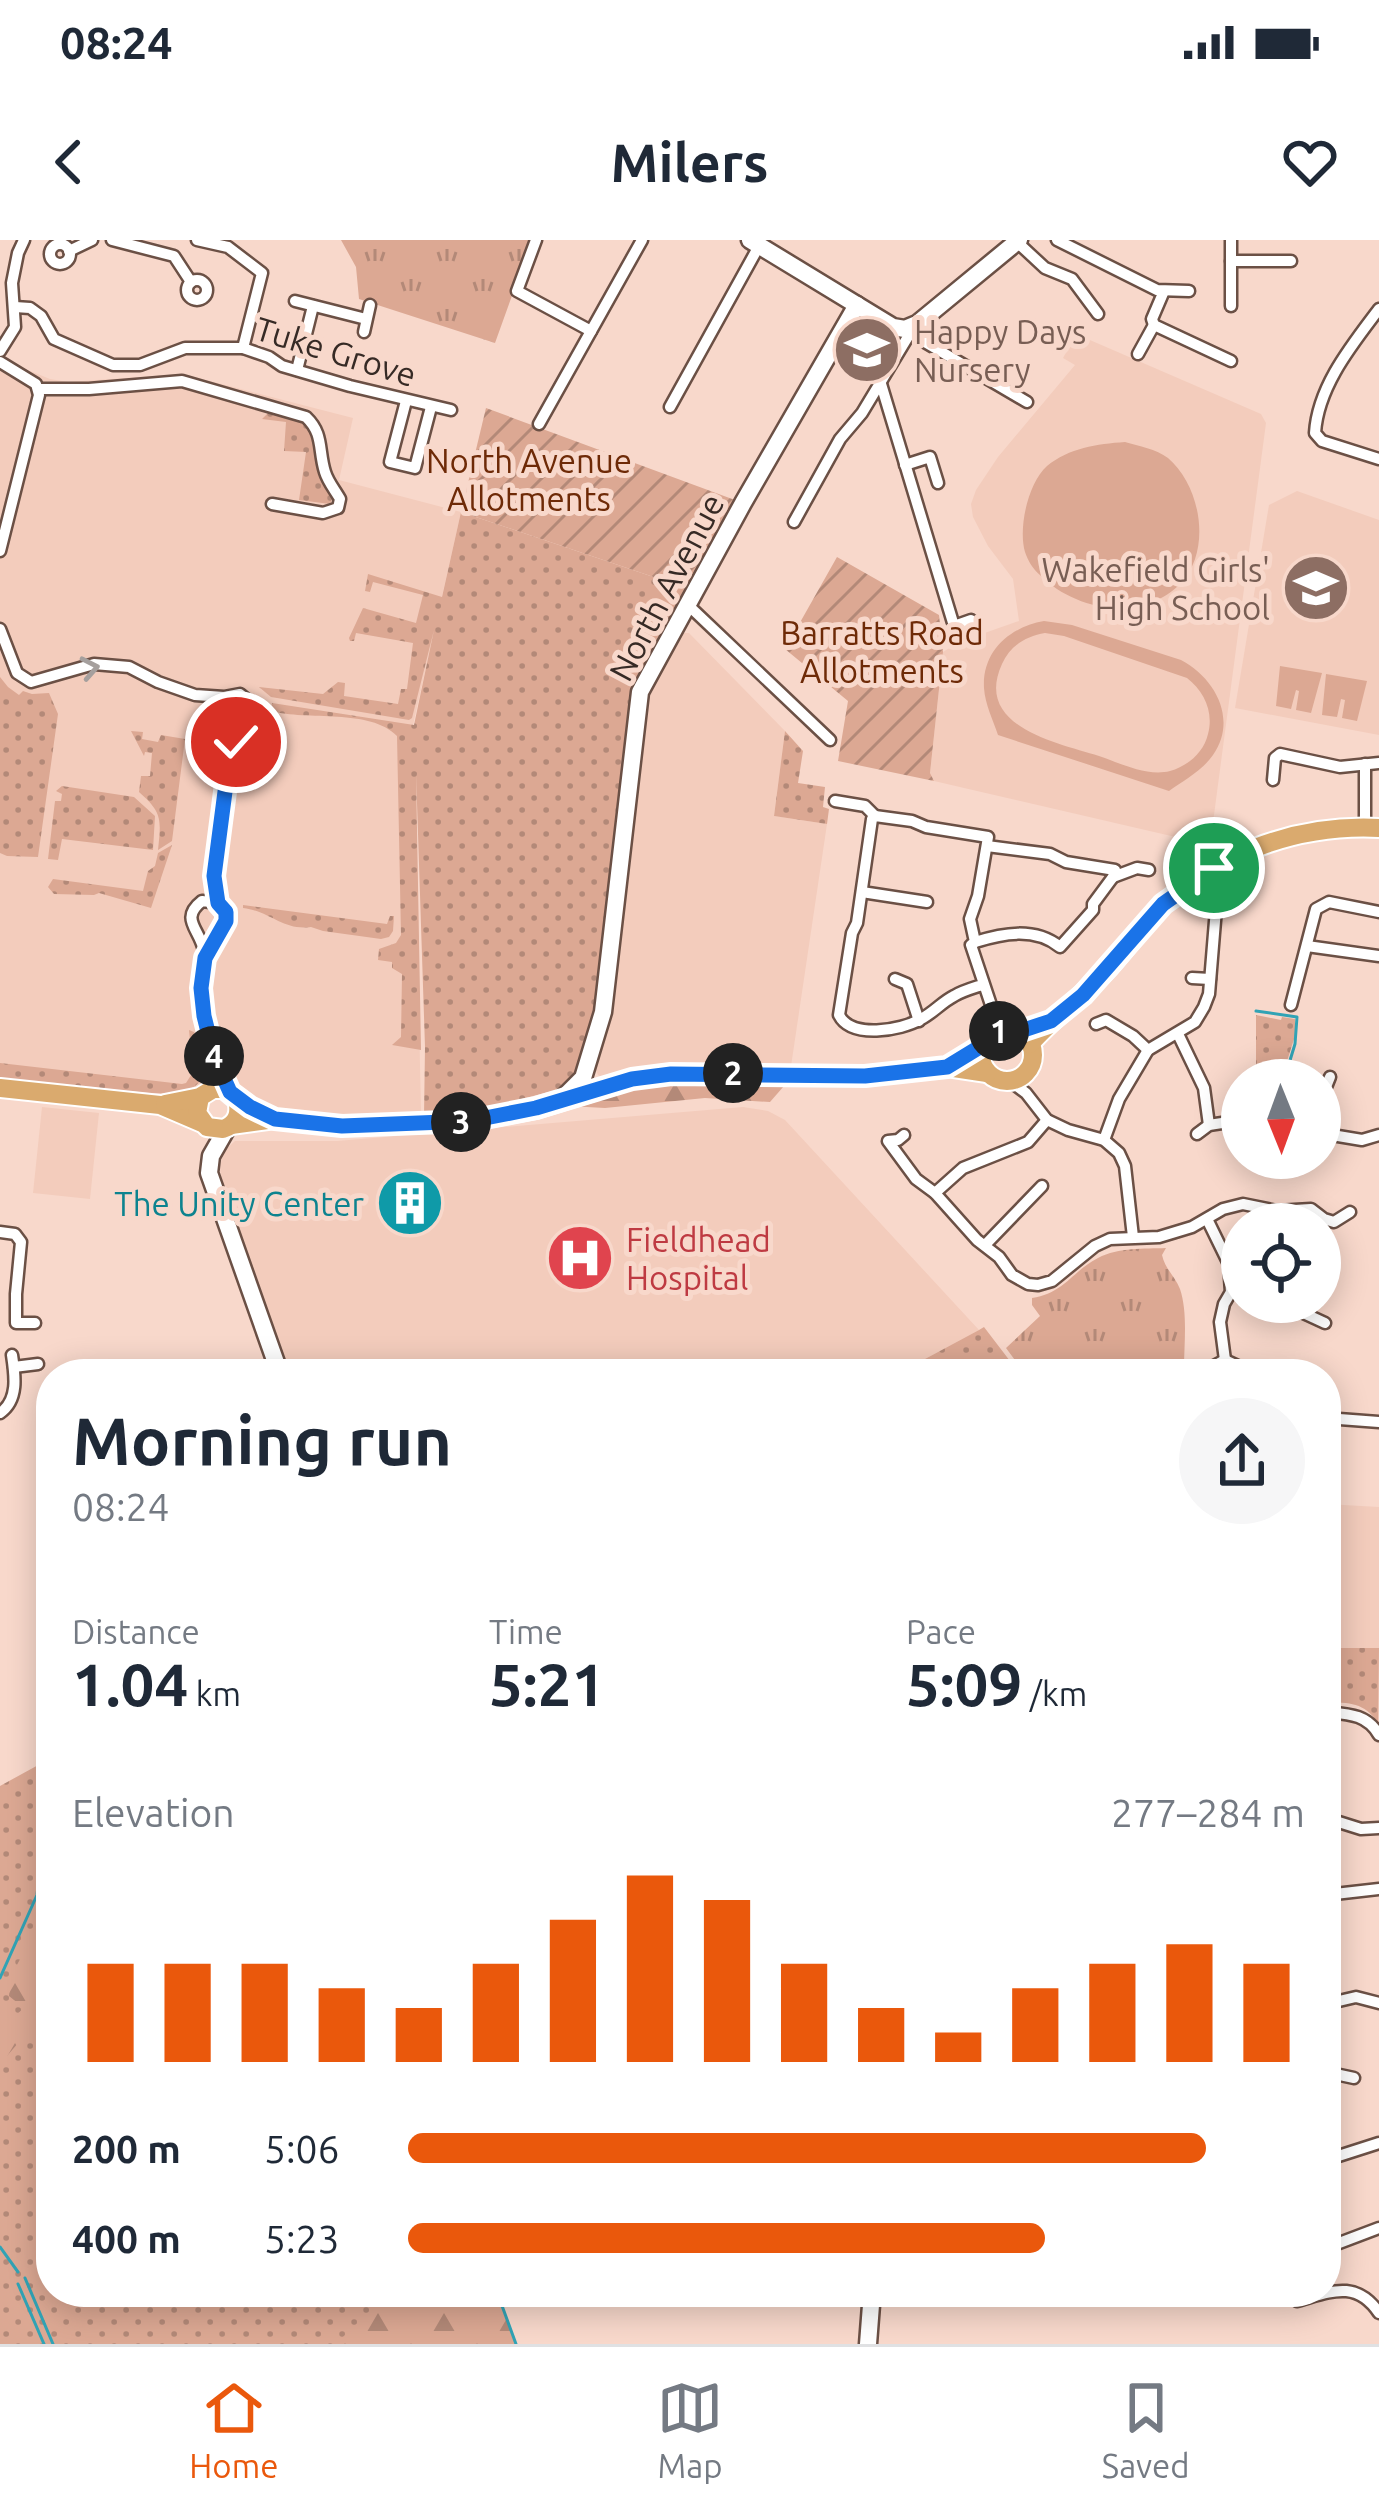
<!DOCTYPE html>
<meta charset="utf-8">
<style>
:root{--surface:#fff;--page:#f6f6f7;--text:#1f2937;--muted:#747a83;--line:#e0e1e3;--accent:#ea580c}
body{margin:0;font-family:Ubuntu,sans-serif;background:var(--page);color:var(--text);height:100vh;display:flex;flex-direction:column;font-size:45px;white-space:nowrap}
*{box-sizing:border-box;margin:0}
p{font-size:39px;color:var(--muted)}
.icon{flex:none;width:66px;height:66px;fill:none;stroke:currentColor;stroke-width:2;stroke-linecap:round;stroke-linejoin:round}
.map{position:relative;flex:1;overflow:hidden}
.details{position:absolute;left:36px;top:1119px;width:1305px;height:948px;display:flex;flex-direction:column;background:var(--surface);border-radius:48px;box-shadow:0 6px 30px #0003}
.details>*{flex:none}
.needle{width:78px;rotate:179deg}
.tools{position:absolute;left:1221px;top:819px;display:grid;gap:24px}
.tools a{display:grid;place-items:center;width:120px;height:120px;border-radius:50%;background:var(--surface);box-shadow:0 6px 30px #0003;font-size:60px}
.pin{position:absolute;display:grid;place-items:center;width:102px;height:102px;color:#fff;margin:-51px;border:6px solid #fff;border-radius:50%;box-shadow:0 3px 12px #0007}
.km{position:absolute;width:60px;height:60px;margin:-30px;border-radius:50%;background:#222;color:#fff;font-size:33px;line-height:60px;text-align:center}
.round{display:grid;place-items:center;flex:none;width:126px;height:126px;border-radius:63px;background:var(--page)}
.head{display:flex;align-items:center;justify-content:space-between;height:204px;padding:0 36px}
h1{font-size:66px;font-weight:700;line-height:90px}
.figures{display:grid;grid-template-columns:repeat(3,1fr);gap:18px;height:204px;padding:12px 36px}
.figures div{display:grid;align-content:center}
.figures b{font-size:60px;font-weight:700}
.figures small{font-size:33px;font-weight:400}
.figures p{font-size:33px}
.chart{height:336px;padding:24px 36px}
.chart p{display:flex;justify-content:space-between}
.chart svg{width:100%;height:216px;margin-top:12px;stroke:var(--accent);stroke-width:6}
ul{padding:0 36px;list-style:none;font-size:39px}
li{display:grid;grid-template-columns:192px 144px 1fr;align-items:center;height:90px}
li i{height:30px;border-radius:15px;background:var(--accent)}
.status{display:flex;justify-content:space-between;align-items:center;height:84px;padding:0 60px;background:var(--surface);direction:ltr}
.status svg{height:33px;fill:currentColor}
header{display:flex;justify-content:space-between;align-items:center;height:156px;padding:0 36px;background:var(--surface);font-size:54px;font-weight:700}
.menu{display:flex;justify-content:space-around;align-items:center;height:168px;border-top:3px solid var(--line);background:var(--surface);font-size:33px;color:var(--muted)}
.menu a{display:grid;justify-items:center;gap:6px}
.menu .current{color:var(--accent)}
.map>svg:first-child{display:block}
.built{fill:#f3ccbc}
.grass{fill:url(#grass-dots)}
.forest{fill:url(#forest-firs)}
.park{fill:url(#park-tufts)}
.garden{fill:url(#garden-furrows)}
.pitch{fill:#dca893;fill-rule:evenodd}
.lines{fill:none;stroke-linecap:round;stroke-linejoin:round}
.stream{stroke:#31a3b5;stroke-width:3}
.street-casing{stroke:#6b5045;stroke-width:15}
.secondary-casing{stroke:#6b5045;stroke-width:21}
.primary-casing{stroke:#fff;stroke-width:22}
.street{stroke:#fff;stroke-width:10}
.secondary{stroke:#fff;stroke-width:16}
.primary{stroke:#daaa6e;stroke-width:18}
.oneway{stroke:#a59f9d}
.route-casing{stroke:#fff;stroke-width:24}
.route{stroke:#1a73e8;stroke-width:15}
.labels{text-anchor:middle;dominant-baseline:central;stroke-width:10;stroke-linejoin:round;paint-order:stroke}
.education-label{font-size:33px;fill:#785e54;stroke:#f8d8cb;text-anchor:start}
.street-label{font-size:33px;fill:#362a25;stroke:#f8d8cb}
.park-label{font-size:33px;fill:#6e2a07;stroke:#f8d8cb}
.culture-label{font-size:33px;fill:#0d838f;stroke:#f8d8cb;text-anchor:end}
.health-label{font-size:33px;fill:#be3a42;stroke:#f8d8cb;text-anchor:start}
</style>
<div class="status"><b>08:24</b><svg viewBox="0 0 49 12"><path d="M0 12V9h3v3zM5 12V6h3v6zM10 12V3h3v9zM15 12V0h3v12zM26 1h20v11H26zM47 4h2v5h-2z"/></svg></div>
<header><svg class="icon" aria-label="back" viewBox="0 0 24 24"><path d="M15 5l-7 7 7 7"/></svg>Milers<svg class="icon" aria-label="heart" viewBox="0 0 24 24"><path d="M12 20l-8-8c-3-5 5-10 8-4 3-6 11-1 8 4z"/></svg></header>
<div class="map">
<svg width="1379" height="2104" viewBox="0 0 1379 2104">
<defs>
<pattern id="grass-dots" width="8" height="8" patternUnits="userSpaceOnUse" patternTransform="scale(3)"><rect width="8" height="8" fill="#dca893"/><path d="M2 2h.1M6 6h.1" fill="none" stroke="#b38978" stroke-width="1.8" stroke-linecap="round"/></pattern>
<pattern id="forest-firs" width="22" height="20" patternUnits="userSpaceOnUse" patternTransform="scale(3)"><rect width="22" height="20" fill="#dca893"/><path d="M5 1l3.5 6h-7zM16 11l3.5 6h-7z" fill="#b38978"/></pattern>
<pattern id="park-tufts" width="24" height="20" patternUnits="userSpaceOnUse" patternTransform="scale(3)"><rect width="24" height="20" fill="#dca893"/><path d="M3 7l-1-3M5 7V3M7 7l1-3M15 17l-1-3M17 17v-4M19 17l1-3" fill="none" stroke="#b38978"/></pattern>
<pattern id="garden-furrows" width="10" height="10" patternUnits="userSpaceOnUse" patternTransform="scale(3)"><rect width="10" height="10" fill="#dca893"/><path d="M-1 1l2-2M0 10L10 0M9 11l2-2" fill="none" stroke="#b38978"/></pattern>
</defs>
<rect width="100%" height="100%" fill="#f8d8cb"/>
<g class="built">
<path d="M1076 94 1261 174 1266 183 1210 605 934 541 930 533 943 412 959 402 1019 381 1013 339 988 306 973 277 971 264 976 250 998 217 1075 125 1063 118Z"/>
<path d="M13 124 50 139 68 142 183 134 353 178 339 240 461 272 413 485 421 874 293 875 266 868 253 860 229 837 204 843 198 849 173 858 0 843V126Z"/>
<path d="M1297 251 1379 280V495L1235 468 1269 265Z"/>
<path d="M683 393H689L785 491 774 576 827 584 790 833 726 824 672 827 606 840 598 835 593 824 641 468 667 412Z"/>
<path d="M42 867 99 873 90 959 33 953Z"/>
<path d="M743 867 768 871 785 880 979 1090 897 1134H291L221 945 220 925 225 910 235 901H337Z"/>
<path d="M1326 1264 1379 1267V1485L1369 1469 1349 1463 1326 1462Z"/>
</g>
<g class="grass">
<path d="M269 172 299 179 307 186 315 205 319 235 333 257 330 264 299 260 306 212 284 211 286 182 262 179Z"/>
<path d="M461 272 692 350C677 375 627 442 631 469L596 784 588 816 568 847 498 865 424 876 425 807 416 533 421 810 392 805 401 797 402 734 392 728V722L378 720 379 709 396 703 401 695 397 496C370 468 307 481 271 471L272 463 414 485 434 390 412 478 409 480 271 457 259 447 323 454 338 442 345 443 344 456 398 464 401 449H407L413 403 356 393 354 401H350L349 398 363 368 416 383 423 355 373 342 370 352 365 351 368 334 442 357Z"/>
<path d="M0 437 8 447 19 455 23 451 32 454 49 453 58 474 38 617 7 616 0 613Z"/>
<path d="M131 491 143 492 142 499 158 502 161 495 185 499 172 601 158 610C161 580 163 573 139 552L141 536H150L152 513 145 512 144 516Z"/>
<path d="M785 491 803 511 798 543 825 547 823 567 829 569 827 584 774 576Z"/>
<path d="M62 546 134 557 155 576 153 610 62 599 58 620 48 619 55 561H61L62 554 56 551Z"/>
<path d="M172 605 151 668 99 653 94 655 54 654 48 647 53 639 143 651 148 631 155 626 158 613Z"/>
<path d="M243 665 387 684 390 676H394L393 691 389 697 381 699 323 691 311 687C283 691 270 671 243 668Z"/>
<path d="M1256 775 1281 780 1282 777 1295 779V796L1281 840H1256Z"/>
<path d="M189 790 194 792C213 842 204 855 149 853L0 839V823L182 844 186 843 193 832Z"/>
<path d="M984 1087 1020 1134H897L979 1090Z"/>
<path d="M1326 1264H1336V1408H1379L1378 1483C1364 1462 1350 1463 1326 1462Z"/>
<path d="M51 1518V2052H497L516 2104H0V1546Z"/>
</g>
<g class="forest">
<path d="M700 842 784 846 770 862 705 858 605 868 568 866 625 851Z"/>
<path d="M51 1694V1765L0 1824V1771L16 1775 24 1768 9 1756 11 1736 33 1695Z"/>
<path d="M387 2052H497L516 2104H336C353 2086 374 2071 387 2052Z"/>
</g>
<g class="park">
<path d="M341 0H532L495 103 359 59 356 27Z"/>
<path d="M1166 1008 1162 1015C1165 1029 1175 1036 1180 1049 1188 1073 1184 1104 1184 1128L1206 1130 1208 1134H1032L1023 1131 1006 1108 1040 1076 1032 1065V1058C1065 1053 1072 1031 1098 1018 1119 1007 1144 1009 1166 1008Z"/>
</g>
<g class="garden">
<path d="M486 168 743 263 692 350 461 272Z"/>
<path d="M837 317 939 375 943 412 930 533 934 541 838 521 848 461 785 409Z"/>
</g>
<g class="pitch">
<path d="M1125 202C1139 206 1156 209 1168 218 1201 246 1212 310 1181 343 1143 383 1075 371 1040 335 1033 329 1028 321 1025 312 1018 288 1028 243 1047 226 1069 208 1097 204 1125 202Z"/>
<path d="M1044 381 1072 385 1181 420C1215 438 1238 479 1213 515 1203 530 1183 541 1169 551L998 495C993 480 985 464 984 448 982 411 1010 387 1044 381ZM1045 393 1064 396 1187 438C1204 451 1214 472 1208 494 1204 512 1188 526 1170 531 1147 537 1120 523 1099 516 1058 503 973 487 1002 424 1010 406 1026 396 1045 393Z"/>
<path d="M1280 426 1322 433 1311 473 1296 470 1299 451 1296 450 1291 469 1276 466Z"/>
<path d="M1326 434 1367 441 1357 481 1342 478 1345 460 1341 459 1337 477 1322 475Z"/>
</g>
<g class="lines">
<g class="stream">
<path d="M1256 771 1297 777 1295 804 1284 840"/>
<path d="M0 1738 37 1655 45 1579 51 1565"/>
<path d="M0 2007 18 2032"/>
<path d="M25 2038 53 2104"/>
<path d="M18 2044 44 2104"/>
<path d="M497 2052 516 2104"/>
</g>
<defs>
<g id="street">
<path d="M112 0 174 16 191 42"/>
<path d="M197 0 228 7 262 33 243 108"/>
<path d="M536 0 517 51 591 91"/>
<path d="M1057 0 1157 50 1189 51"/>
<path d="M1231 0V66"/>
<path d="M1017 2 1045 28 1072 39 1098 74"/>
<circle cx="60" cy="14" r="10"/>
<path d="M69 11 92 0"/>
<path d="M1231 21H1291"/>
<circle cx="197" cy="50" r="10"/>
<path d="M1164 51 1152 79 1154 85 1231 121"/>
<path d="M295 61 366 79"/>
<path d="M15 67 30 68 41 76 54 99 113 125H140L185 108H243L269 117 282 126 350 146 451 170"/>
<path d="M1379 69C1352 105 1318 146 1315 193L1322 201 1379 219"/>
<path d="M906 91 1027 162"/>
<path d="M364 92 370 65"/>
<path d="M0 111 15 87 12 43 18 13 24 0"/>
<path d="M1138 114 1154 85"/>
<path d="M0 122 36 144 39 155 0 311"/>
<path d="M297 130 313 66"/>
<path d="M881 144 954 386 971 380"/>
<path d="M38 149H89L182 141 306 177C324 194 318 210 325 232 328 242 335 250 340 259L338 268 323 273 272 264"/>
<path d="M406 161 390 222 415 228 431 167"/>
<path d="M670 167 759 6"/>
<path d="M539 184 642 0"/>
<path d="M905 225 930 217 938 243"/>
<path d="M794 282 840 199 862 173 909 95"/>
<path d="M688 365 830 500"/>
<path d="M0 389 17 433 31 442 94 424 129 427 158 442 195 455 224 457 240 454 252 464 254 475 244 489 233 491 220 484 217 469 224 457"/>
<path d="M1365 524V587"/>
<path d="M1273 540 1275 518 1280 514 1340 527 1379 523"/>
<path d="M835 561 865 566 875 576"/>
<path d="M1113 637 1137 628 1149 630"/>
<path d="M862 652 927 662"/>
<path d="M218 663 202 661C179 679 200 689 204 711 206 724 201 736 201 749 201 784 214 818 229 850"/>
<path d="M975 702C1003 693 1035 687 1060 707L1093 670V664L1113 637 1115 630 1066 622 1050 614 987 606"/>
<path d="M1307 706 1379 716"/>
<path d="M205 717 226 681V672L218 663 214 636 229 521 239 491"/>
<path d="M1192 738 1210 739"/>
<path d="M895 739 907 744 919 781"/>
<path d="M982 745C973 748 962 751 954 756 942 762 933 773 921 779 900 791 851 799 839 775L852 693 857 683 872 579 875 576 912 581 926 587 988 597 978 656 970 679 975 702 971 705 993 771 1012 790"/>
<path d="M1291 765 1316 669 1329 662 1379 672"/>
<path d="M1096 784 1106 780 1133 796 1148 810"/>
<path d="M1178 794 1204 848 1209 885"/>
<path d="M987 798 993 771"/>
<path d="M1010 841 1026 853 1047 880 1068 890 1104 900 1119 913 1125 926 1133 997"/>
<path d="M1320 862 1330 837"/>
<path d="M1320 893 1362 900 1379 895"/>
<path d="M1197 894 1209 885 1222 883"/>
<path d="M904 895 898 900 888 901 916 939 935 953 977 1000 999 1017 1012 1035 1028 1044 1038 1045 1052 1041 1095 1006 1110 999 1159 997 1192 987 1223 969 1243 964 1277 971 1311 969 1324 979 1334 982 1350 972"/>
<path d="M1104 900 1119 859 1148 810 1195 782 1204 767 1209 754 1216 669 1226 665"/>
<path d="M935 953 963 928 1028 902 1047 880"/>
<path d="M1207 979 1229 1024 1231 1052 1224 1064 1220 1082 1225 1120"/>
<path d="M0 992 15 994 21 1002 16 1054V1083H35"/>
<path d="M985 1005 1042 946"/>
<path d="M1255 1062 1299 1071 1325 1083"/>
<path d="M14 1127 38 1124"/>
<path d="M1212 1127 1225 1120 1255 1134"/>
<path d="M0 1173C19 1160 15 1135 12 1115"/>
<path d="M1326 1178 1379 1182"/>
<path d="M1326 1472C1348 1474 1367 1474 1379 1495"/>
<path d="M1326 1578 1361 1589 1379 1588"/>
<path d="M1326 1655 1379 1649"/>
<path d="M1326 1764 1356 1757 1379 1763"/>
<path d="M1326 1832 1354 1838"/>
<path d="M1326 1920 1379 1903"/>
<path d="M1326 2008 1379 1988"/>
<path d="M1297 2061C1330 2052 1356 2039 1379 2073"/>
</g>
<g id="secondary">
<path d="M750 0 893 87 905 89 917 84 1019 0"/>
<path d="M563 858 583 838 603 772 640 452 743 263 857 65"/>
<path d="M227 888 211 916 209 933 280 1134"/>
<path d="M868 2104 872 2052"/>
</g>
<g id="primary">
<circle cx="1007" cy="815" r="26"/>
<path d="M1030 804C1053 778 1080 758 1104 733 1125 711 1142 684 1165 663 1223 611 1301 584 1379 588"/>
<path d="M0 848 160 865 202 883"/>
<path d="M165 864 200 857 213 849H224L237 860C241 874 236 885 223 889L207 887 197 873 200 857"/>
<path d="M231 885 275 879 342 886 470 881 536 869 632 839 671 834 865 836 947 827 987 833"/>
</g>
</defs>
<use href="#street" class="street-casing"/>
<use href="#secondary" class="secondary-casing"/>
<use href="#primary" class="primary-casing"/>
<use href="#street" class="street"/>
<use href="#secondary" class="secondary"/>
<use href="#primary" class="primary"/>
</g>
<defs><path id="oneway-chevron" d="M-2-3.5L2.5 0L-2 3.5" fill="none" stroke-width="1.6" stroke-linecap="round" stroke-linejoin="round" transform="scale(3)"/></defs>
<use class="oneway" href="#oneway-chevron" transform="translate(90 428) rotate(-11)"/>
<g class="lines">
<defs>
<path id="route" d="M236 502 229 521 214 636 218 663 226 672V681L205 718 201 748 204 776 214 816 230 852 250 867 275 879 342 886 470 881 536 868 632 839 671 834 865 836 947 827 983 805 998 791 1018 792 1051 781 1083 755 1163 664 1214 628"/>
</defs>
<use href="#route" class="route-casing"/>
<use href="#route" class="route"/>
</g>
<defs>
<symbol id="school-disc" viewBox="-11 -11 22 22"><circle r="9.5" fill="#8d6e63" stroke="#f8d8cb"/><path d="M0-5L7-2L0 1L-7-2ZM-4 1L0 2.5L4 1V4Q0 6-4 4Z" fill="#fff"/></symbol>
<symbol id="building-disc" viewBox="-11 -11 22 22"><circle r="9.5" fill="#0f9aa8" stroke="#f8d8cb"/><path d="M-4-6H4V6H1V3H-1V6H-4ZM-2.5-4.3h1.7v1.8h-1.7ZM.8-4.3h1.7v1.8H.8ZM-2.5-1h1.7V.8h-1.7ZM.8-1h1.7V.8H.8Z" fill="#fff"/></symbol>
<symbol id="hospital-disc" viewBox="-11 -11 22 22"><circle r="9.5" fill="#e0444e" stroke="#f8d8cb"/><path d="M-5-5h3v3.5h4V-5h3V5h-3V1.5h-4V5h-3Z" fill="#fff"/></symbol>
</defs>
<g fill-rule="evenodd">
<use href="#school-disc" x="829" y="72" width="76" height="76"/>
<use href="#school-disc" x="1278" y="310" width="76" height="76"/>
<use href="#building-disc" x="372" y="925" width="76" height="76"/>
<use href="#hospital-disc" x="542" y="980" width="76" height="76"/>
</g>
<g class="labels">
<g class="education-label">
<text x="914" y="91">Happy Days<tspan x="914" dy="38">Nursery</tspan></text>
<text x="1270" y="329" text-anchor="end">Wakefield Girls'<tspan x="1270" dy="38">High School</tspan></text>
</g>
<g class="street-label">
<text transform="translate(336 111) rotate(17)">Tuke Grove</text>
<text transform="translate(666 347) rotate(-62)">North Avenue</text>
</g>
<g class="park-label">
<text x="529" y="220">North Avenue<tspan x="529" dy="38">Allotments</tspan></text>
<text x="882" y="392">Barratts Road<tspan x="882" dy="38">Allotments</tspan></text>
</g>
<g class="culture-label">
<text x="364" y="963">The Unity Center</text>
</g>
<g class="health-label">
<text x="626" y="999">Fieldhead<tspan x="626" dy="38">Hospital</tspan></text>
</g>
</g>
</svg>
<div class="tools">
<a><svg class="needle" viewBox="-14 -14 28 28"><path d="M0-13l5 13h-10z" fill="#e53935"/><path d="M0 13l5-13h-10z" fill="#747a83"/></svg></a>
<a><svg class="icon" aria-label="locate" viewBox="0 0 24 24"><circle cx="12" cy="12" r="6"/><path d="M12 2v4M12 18v4M2 12h4M18 12h4"/></svg></a>
</div>
<div class="pin" style="left:1214px;top:628px;background:#1e9e55"><svg class="icon" aria-label="arrive" viewBox="0 0 24 24"><path d="M6 21V4h12l-3 4 3 4H6"/></svg></div>
<div class="pin" style="left:236px;top:502px;background:#d93025"><svg class="icon" aria-label="check" viewBox="0 0 24 24"><path d="M5 12l5 5 9-10"/></svg></div>
<b class="km" style="left:999px;top:791px">1</b>
<b class="km" style="left:733px;top:833px">2</b>
<b class="km" style="left:461px;top:882px">3</b>
<b class="km" style="left:214px;top:816px">4</b>
<section class="details">
<div class="head"><div><h1>Morning run</h1><p>08:24</p></div><a class="round"><svg class="icon" aria-label="share" viewBox="0 0 24 24"><path d="M12 15V3M7 8l5-5 5 5M5 13v7h14v-7"/></svg></a></div>
<div class="figures">
<div><p>Distance</p><b>1.04<small> km</small></b></div>
<div><p>Time</p><b>5:21</b></div>
<div><p>Pace</p><b>5:09<small> /km</small></b></div>
</div>
<div class="chart"><p><span>Elevation</span>277–284 m</p>
<svg viewBox="0 0 160 44" preserveAspectRatio="none"><path d="M5 44V24M15 44V24M25 44V24M35 44V29M45 44V33M55 44V24M65 44V15M75 44V6M85 44V11M95 44V24M105 44V33M115 44V38M125 44V29M135 44V24M145 44V20M155 44V24"/></svg>
</div>
<ul>
<li><b>200 m</b>5:06<i style="width:89%"></i></li>
<li><b>400 m</b>5:23<i style="width:71%"></i></li>
</ul>
</section>
</div>
<nav class="menu">
<a class="current"><svg class="icon" aria-label="home" viewBox="0 0 24 24"><path d="M3 11l9-7 9 7M6 9v11h12V9"/></svg>Home</a>
<a><svg class="icon" aria-label="map" viewBox="0 0 24 24"><path d="M3 6l6-2 6 2 6-2v14l-6 2-6-2-6 2zM9 4v14M15 6v14"/></svg>Map</a>
<a><svg class="icon" aria-label="saved" viewBox="0 0 24 24"><path d="M7 4h10v16l-5-4-5 4z"/></svg>Saved</a>
</nav>
